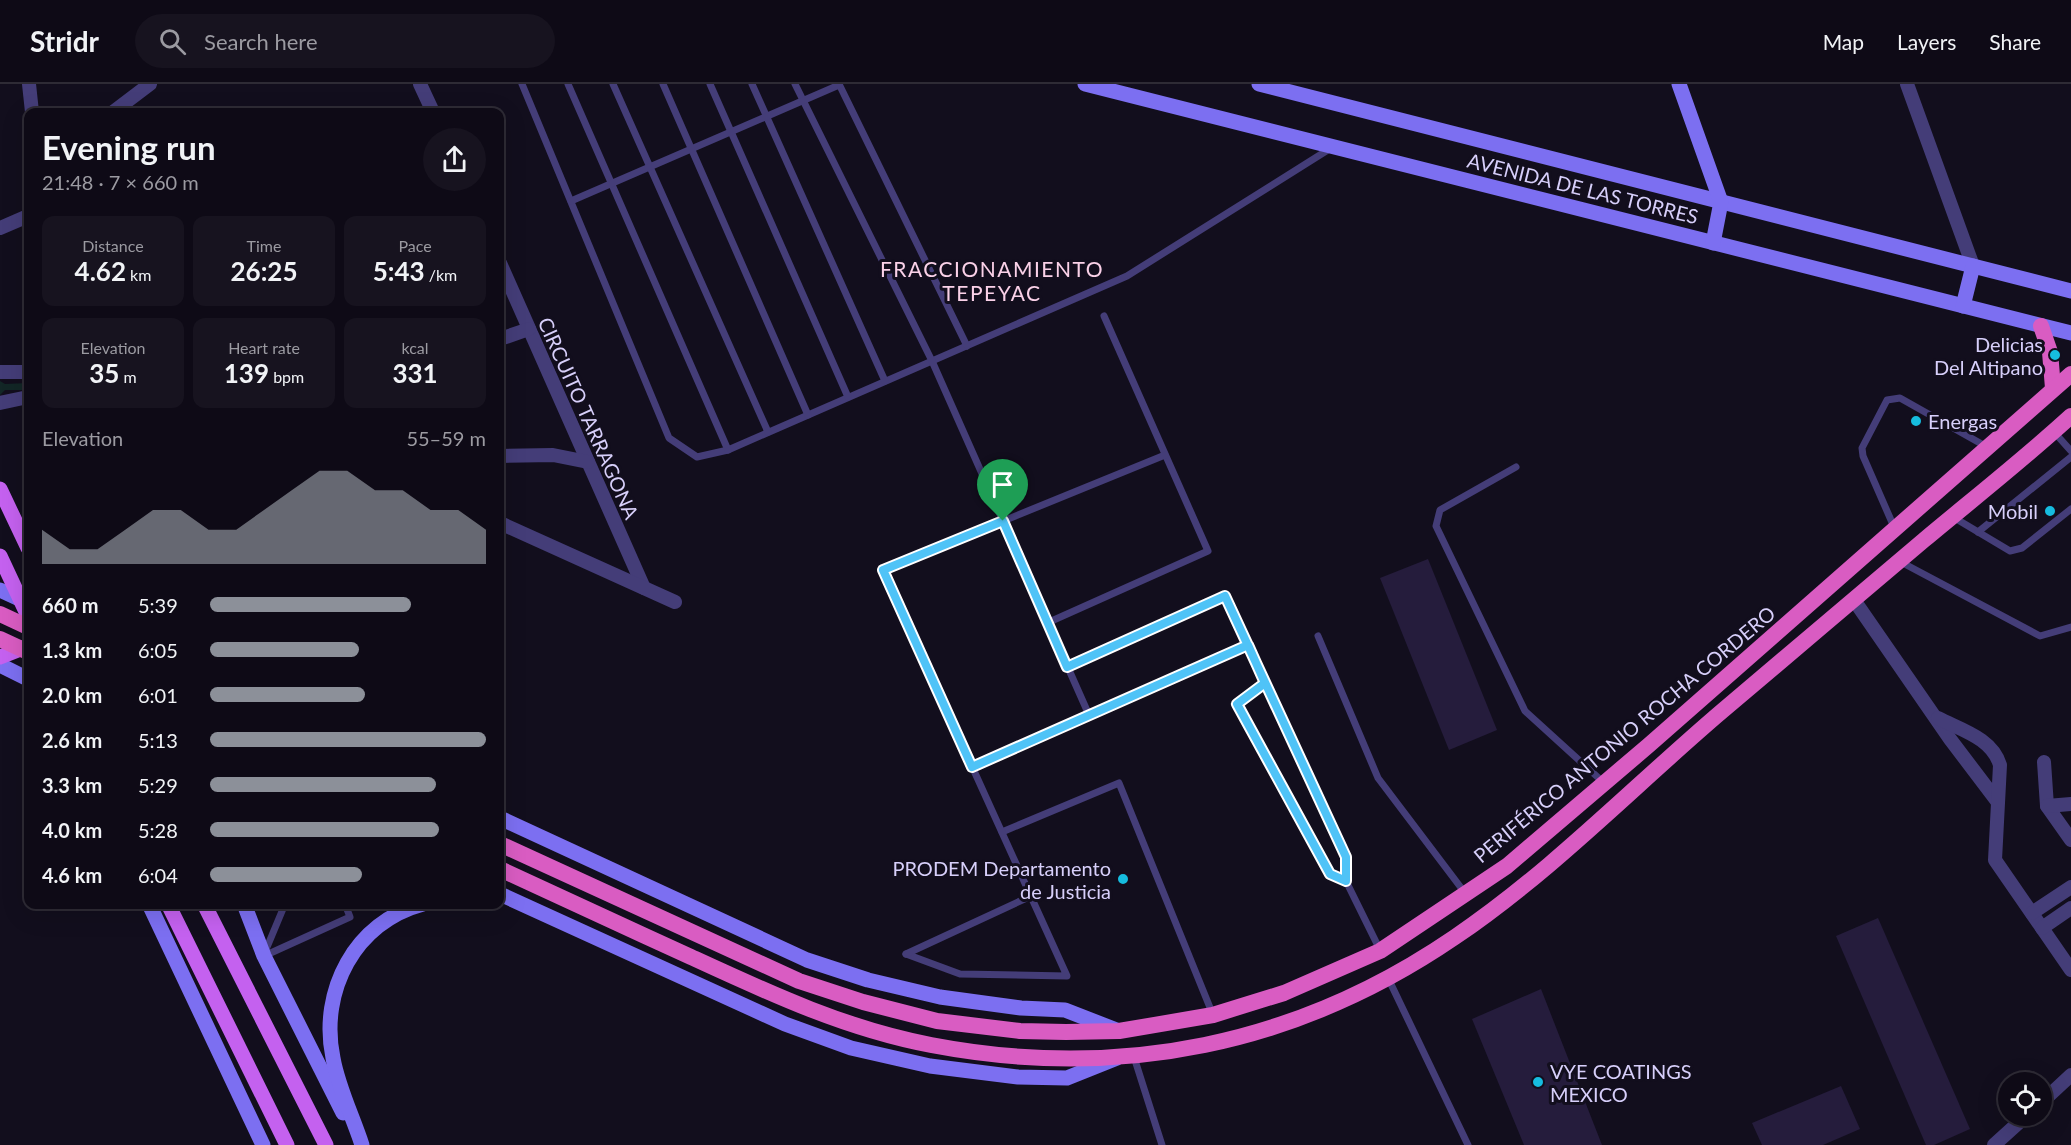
<!DOCTYPE html>
<meta charset="utf-8">
<style>
:root{--surface:#0e0a16;--page:#17131f;--text:#f1f3f6;--muted:#9b9aa1;--line:#2e2b35;--accent:#8c9099}
body{margin:0;font-family:Lato,sans-serif;background:var(--page);color:var(--text);height:100vh;display:flex;flex-direction:column;font-size:22px;white-space:nowrap}
*{box-sizing:border-box;margin:0}
p{font-size:20px;color:var(--muted)}
.icon{flex:none;width:33px;height:33px;fill:none;stroke:currentColor;stroke-width:2;stroke-linecap:round;stroke-linejoin:round}
.map{position:relative;flex:1;overflow:hidden}
.drawer{position:absolute;left:24px;top:24px;width:480px;height:801px;display:flex;flex-direction:column;background:var(--surface);border-radius:12px;box-shadow:0 6px 24px #0002,0 0 0 2px var(--line)}
.drawer>*{flex:none}
.fabs{position:absolute;left:1998px;top:988px;display:grid;gap:12px}
.fabs a{display:grid;place-items:center;width:54px;height:54px;border-radius:50%;background:var(--surface);box-shadow:0 6px 24px #0002,0 0 0 2px var(--line);font-size:30px}
.pin{position:absolute;display:grid;place-items:center;width:51px;height:51px;color:#fff;margin:-62px -26px;border-radius:50% 50% 50% 0;rotate:-45deg;box-shadow:0 0 6px #0007}
.pin .icon{rotate:45deg}
.round{display:grid;place-items:center;flex:none;width:63px;height:63px;border-radius:32px;background:var(--page)}
.head{display:flex;align-items:center;justify-content:space-between;height:102px;padding:0 18px}
h1{font-size:33px;font-weight:700;line-height:45px}
.metrics{display:grid;grid-template-columns:repeat(3,1fr);gap:9px;height:102px;padding:6px 18px}
.metrics div{display:grid;align-content:center;border-radius:12px;background:var(--page);text-align:center}
.metrics b{font-size:26px;font-weight:700}
.metrics small{font-size:16px;font-weight:400}
.metrics p{font-size:16px}
.chart{height:168px;padding:12px 18px}
.chart p{display:flex;justify-content:space-between}
.chart svg{width:100%;height:108px;margin-top:6px;fill:var(--accent);opacity:.7}
ul{padding:0 18px;list-style:none;font-size:20px}
li{display:grid;grid-template-columns:96px 72px 1fr;align-items:center;height:45px}
li i{height:15px;border-radius:8px;background:var(--accent)}
header{display:flex;align-items:center;gap:36px;box-sizing:border-box;height:84px;padding:0 30px;background:var(--surface);border-bottom:2px solid var(--line)}
header strong{font-size:28px}
nav{display:flex;gap:33px;margin-inline-start:auto;font-size:21px}
.search{width:420px;height:54px;background:var(--page);display:flex;align-items:center;gap:15px;box-sizing:border-box;padding:0 21px;border-radius:33px;color:var(--muted);font-size:22px}
.map>svg:first-child{display:block}
.green{fill:#122626}
.building{fill:#251c3c}
.lines{fill:none;stroke-linecap:round;stroke-linejoin:round}
.service{stroke:#443d78;stroke-width:7}
.minor{stroke:#443d78;stroke-width:14}
.secondary{stroke:#7c6ff1;stroke-width:15}
.primary{stroke:#c461ef;stroke-width:15}
.trunk{stroke:#d95cc2;stroke-width:16}
.trunk-bridge{stroke:#d95cc2;stroke-width:16}
.route-casing{stroke:#fff;stroke-width:12}
.route{stroke:#4fc3f7;stroke-width:8}
.poi-dot{fill:#16bcdf;stroke:#120e1d;stroke-width:2}
.labels{text-anchor:middle;dominant-baseline:central;stroke-width:6;stroke-linejoin:round;paint-order:stroke}
.street-label{font-size:20px;fill:#d7cffa;stroke:#120e1d}
.poi-label{font-size:20px;fill:#d7cffa;stroke:#120e1d;text-anchor:end}
.neighbourhood-label{font-size:21px;letter-spacing:1.5px;fill:#fad1e8;stroke:#120e1d}
</style>
<header>
<strong>Stridr</strong>
<div class="search"><svg class="icon" aria-label="search" viewBox="0 0 24 24"><circle cx="10" cy="10" r="6"/><path d="M15 15l6 6"/></svg>Search here</div>
<nav><a>Map</a><a>Layers</a><a>Share</a></nav>
</header>
<div class="map">
<svg width="2071" height="1061" viewBox="0 0 2071 1061">
<rect width="100%" height="100%" fill="#120e1d"/>
<path class="green" d="M0 297 5 300 28 299V306H5L0 311Z"/>
<g class="building">
<path d="M1428 475 1497 646 1449 666 1380 494Z"/>
<path d="M1878 834 1970 1045 1934 1061H1926L1836 852Z"/>
<path d="M1541 905 1602 1061H1524L1472 935Z"/>
<path d="M1841 1002 1860 1045 1823 1061H1762L1752 1039Z"/>
</g>
<g class="lines">
<g class="service">
<path d="M522 0 669 354 697 373 728 366 1127 192 1331 64"/>
<path d="M568 0 728 366"/>
<path d="M613 0 768 348"/>
<path d="M663 0 808 331"/>
<path d="M710 0 848 313"/>
<path d="M752 0 885 297"/>
<path d="M795 0 932 277 1089 631"/>
<path d="M839 0 967 262"/>
<path d="M571 117 839 1"/>
<path d="M2054 348 2071 367"/>
<path d="M1516 383 1440 426 1436 442 1525 627 1603 698"/>
<path d="M1953 433 2010 467 2022 464 2071 425"/>
<path d="M1894 443 1863 372 1862 364 1887 316 1900 314 1987 363"/>
<path d="M1978 448 2071 373"/>
<path d="M1899 477 2040 552 2071 543"/>
<path d="M1047 539 1208 467 1104 232"/>
<path d="M1318 552 1378 694 1465 809"/>
<path d="M1067 583 1225 512 1346 773V797L1380 866"/>
<path d="M1265 599 1237 620 1330 790 1346 797"/>
<path d="M972 683 1248 561"/>
<path d="M1002 748 1119 699 1213 931"/>
<path d="M265 868 285 820"/>
<path d="M906 870 960 890 1067 892 883 486 1165 371"/>
<path d="M906 870 1031 812"/>
<path d="M264 872 350 833 345 820"/>
<path d="M1389 896 1468 1061"/>
<path d="M1134 973 1162 1061"/>
</g>
<g class="minor">
<path d="M29 0 32 28"/>
<path d="M420 0 433 28"/>
<path d="M1907 0 1973 182"/>
<path d="M113 28 150 0"/>
<path d="M0 144 28 132"/>
<path d="M500 179 644 504"/>
<path d="M500 255 529 245"/>
<path d="M0 288H28"/>
<path d="M0 319 28 313"/>
<path d="M500 372 553 371 588 378"/>
<path d="M500 439 675 518"/>
<path d="M1854 516 1950 655 1997 717"/>
<path d="M1938 634C1961 646 1992 654 2000 681L1995 776 2071 886"/>
<path d="M2044 678 2047 722 2071 756"/>
<path d="M2047 722 2071 720"/>
<path d="M2032 829 2071 803"/>
<path d="M2042 844 2071 824"/>
<path d="M2042 1018 2071 991"/>
<path d="M1994 1061 2026 1032"/>
</g>
<g class="secondary">
<path d="M1085 0 2071 249"/>
<path d="M1259 0 2071 207"/>
<path d="M1679 0 1721 118 1713 159"/>
<path d="M1963 222 1973 182"/>
<path d="M0 506 28 519"/>
<path d="M0 581 28 595"/>
<path d="M500 734 807 876 868 896 940 913 1021 924 1065 926 1119 947"/>
<path d="M500 810 785 940 851 964 930 982 1018 993 1067 994 1117 974"/>
<path d="M149 820 263 1061"/>
<path d="M244 820 264 872 343 1029"/>
<path d="M362 1061C353 1033 338 1003 333 974 319 907 355 838 423 820"/>
</g>
<g class="primary">
<path d="M0 405 28 464"/>
<path d="M0 472 28 532"/>
<path d="M0 573 28 562"/>
<path d="M168 820 287 1061"/>
<path d="M204 820 326 1061"/>
</g>
<g class="trunk">
<path d="M2041 242 2050 268 2053 304"/>
<path d="M0 530 28 543"/>
<path d="M500 760 799 897 863 918 937 937 1020 947 1066 948 1119 947 1213 931 1284 909 1380 867 1507 782 1649 661 2071 290"/>
<path d="M500 785C563 814 627 844 691 873 769 909 846 945 931 961 1120 997 1297 961 1455 853 1551 788 1633 703 1721 628 1789 571 1856 513 1924 456 1973 415 2024 375 2071 332"/>
</g>
<path class="trunk-bridge" d="M0 555 28 568"/>
</g>
<g class="lines">
<defs>
<path id="route" d="M1003 437 1067 583 1225 512 1346 773V797L1330 790 1237 620 1265 599 1248 561 972 683 883 486 1003 437"/>
</defs>
<use href="#route" class="route-casing"/>
<use href="#route" class="route"/>
</g>
<g class="poi-dot">
<circle cx="2055" cy="271" r="6"/>
<circle cx="1916" cy="337" r="6"/>
<circle cx="2050" cy="427" r="6"/>
<circle cx="1123" cy="795" r="6"/>
<circle cx="1538" cy="998" r="6"/>
</g>
<g class="labels">
<g class="street-label">
<text transform="translate(1583 104) rotate(14)">AVENIDA DE LAS TORRES</text>
<text transform="translate(589 334) rotate(66)">CIRCUITO TARRAGONA</text>
<text transform="translate(1624 650) rotate(-40)">PERIFÉRICO ANTONIO ROCHA CORDERO</text>
</g>
<g class="poi-label">
<text x="2043" y="260">Delicias<tspan x="2043" dy="23">Del Altipano</tspan></text>
<text x="1928" y="337" text-anchor="start">Energas</text>
<text x="2038" y="427">Mobil</text>
<text x="1111" y="784">PRODEM Departamento<tspan x="1111" dy="23">de Justicia</tspan></text>
<text x="1550" y="987" text-anchor="start">VYE COATINGS<tspan x="1550" dy="23">MEXICO</tspan></text>
</g>
<g class="neighbourhood-label">
<text x="992" y="184">FRACCIONAMIENTO<tspan x="992" dy="24">TEPEYAC</tspan></text>
</g>
</g>
</svg>
<div class="fabs">
<a><svg class="icon" aria-label="locate" viewBox="0 0 24 24"><circle cx="12" cy="12" r="6"/><path d="M12 2v4M12 18v4M2 12h4M18 12h4"/></svg></a>
</div>
<div class="pin" style="left:1003px;top:437px;background:#1e9e55"><svg class="icon" aria-label="arrive" viewBox="0 0 24 24"><path d="M6 21V4h12l-3 4 3 4H6"/></svg></div>
<section class="drawer">
<div class="head"><div><h1>Evening run</h1><p>21:48 · 7 × 660 m</p></div><a class="round"><svg class="icon" aria-label="share" viewBox="0 0 24 24"><path d="M12 15V3M7 8l5-5 5 5M5 13v7h14v-7"/></svg></a></div>
<div class="metrics">
<div><p>Distance</p><b>4.62<small> km</small></b></div>
<div><p>Time</p><b>26:25</b></div>
<div><p>Pace</p><b>5:43<small> /km</small></b></div>
</div>
<div class="metrics">
<div><p>Elevation</p><b>35<small> m</small></b></div>
<div><p>Heart rate</p><b>139<small> bpm</small></b></div>
<div><p>kcal</p><b>331</b></div>
</div>
<div class="chart"><p><span>Elevation</span>55–59 m</p>
<svg viewBox="0 0 160 44" preserveAspectRatio="none"><path d="M0 44V30L10 38L20 38L30 30L40 22L50 22L60 30L70 30L80 22L90 14L100 6L110 6L120 14L130 14L140 22L150 22L160 30V44z"/></svg>
</div>
<ul>
<li><b>660 m</b>5:39<i style="width:73%"></i></li>
<li><b>1.3 km</b>6:05<i style="width:54%"></i></li>
<li><b>2.0 km</b>6:01<i style="width:56%"></i></li>
<li><b>2.6 km</b>5:13<i style="width:100%"></i></li>
<li><b>3.3 km</b>5:29<i style="width:82%"></i></li>
<li><b>4.0 km</b>5:28<i style="width:83%"></i></li>
<li><b>4.6 km</b>6:04<i style="width:55%"></i></li>
</ul>
</section>
</div>
